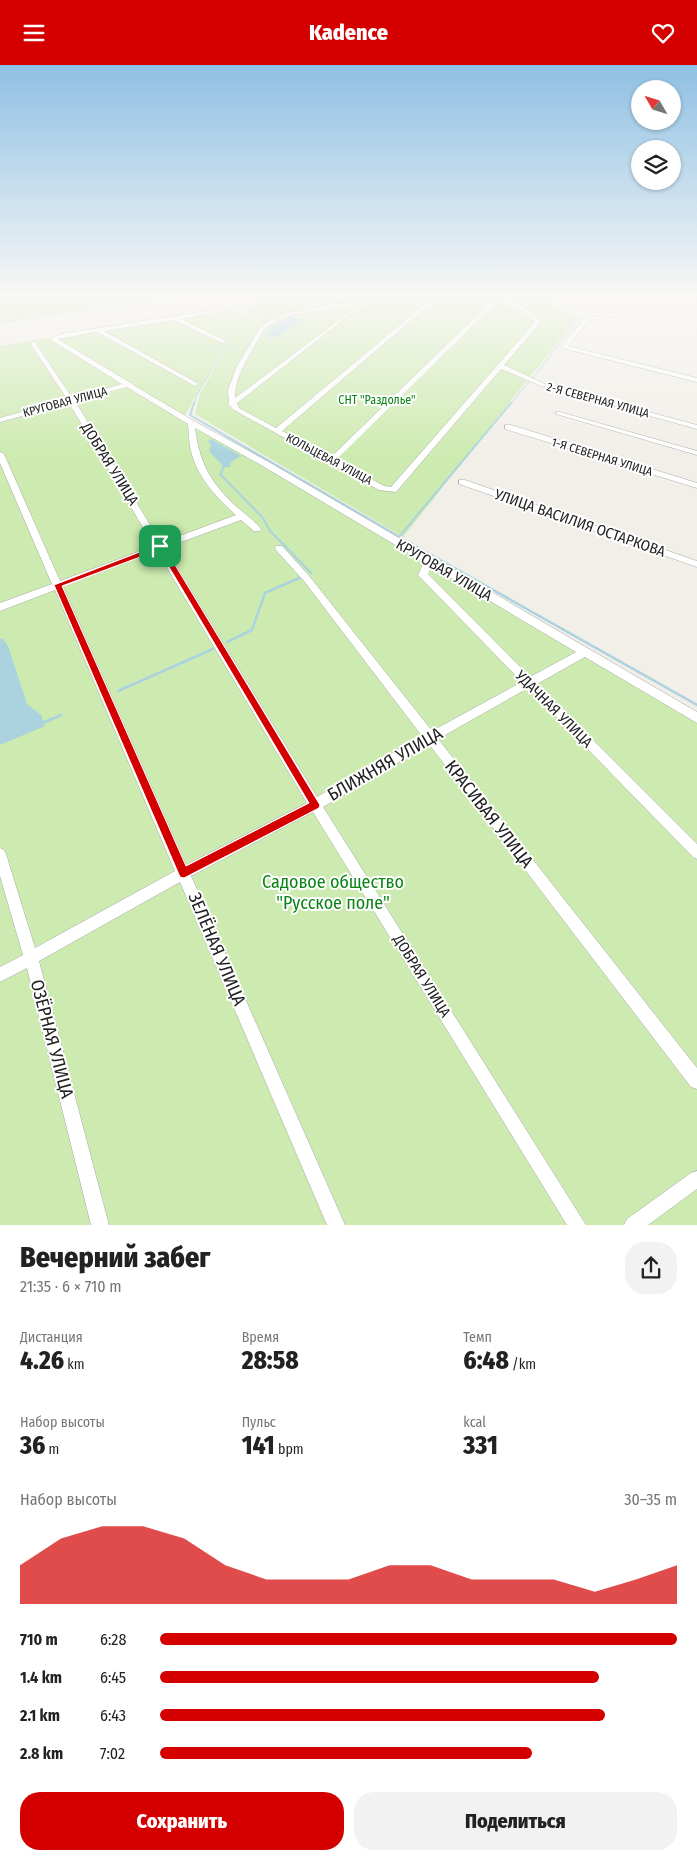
<!DOCTYPE html>
<html lang="ru">
<meta charset="utf-8">
<style>
:root{--surface:#fff;--page:#f2f2f2;--text:#222;--muted:#767676;--accent:#d40000}
body{margin:0;font-family:"Fira Sans Condensed",sans-serif;background:var(--page);color:var(--text);height:100vh;display:flex;flex-direction:column;font-size:19px;white-space:nowrap}
*{box-sizing:border-box;margin:0}
p{font-size:16px;color:var(--muted)}
.icon{flex:none;width:28px;height:28px;fill:none;stroke:currentColor;stroke-width:2;stroke-linecap:round;stroke-linejoin:round}
.map{position:relative;height:1160px;overflow:hidden}
.sheet{display:flex;flex-direction:column;background:var(--surface);flex:1}
.sheet>*{flex:none}
.needle{width:32px;rotate:309deg}
.buttons{position:absolute;left:631px;top:15px;display:grid;gap:10px}
.buttons a{display:grid;place-items:center;width:50px;height:50px;border-radius:50%;background:var(--surface);box-shadow:0 1px 4px #0004;font-size:25px}
.pin{position:absolute;display:grid;place-items:center;width:42px;height:42px;color:#fff;margin:-21px;border-radius:10px;box-shadow:0 2px 8px #0006}
.round{display:grid;place-items:center;flex:none;width:52px;height:52px;border-radius:20px;background:var(--page)}
.summary{display:flex;align-items:center;justify-content:space-between;height:85px;padding:0 20px}
h1{font-size:28px;font-weight:800;line-height:38px}
.metrics{display:grid;grid-template-columns:repeat(3,1fr);gap:8px;height:85px;padding:5px 20px}
.metrics div{display:grid;align-content:center}
.metrics b{font-size:25px;font-weight:800}
.metrics small{font-size:14px;font-weight:400}
.metrics p{font-size:14px}
.chart{height:140px;padding:10px 20px}
.chart p{display:flex;justify-content:space-between}
.chart svg{width:100%;height:90px;margin-top:5px;fill:var(--accent);opacity:.7}
.cta{display:flex;gap:10px;margin-top:auto;padding:10px 20px}
.cta a{flex:1;height:58px;border-radius:20px;background:var(--accent);color:#fff;font-size:20px;font-weight:800;line-height:58px;text-align:center}
.cta a+a{background:var(--page);color:var(--text)}
ul{padding:0 20px;list-style:none;font-size:16px}
li{display:grid;grid-template-columns:80px 60px 1fr;align-items:center;height:38px}
li i{height:12px;border-radius:6px;background:var(--accent)}
header{display:flex;justify-content:space-between;align-items:center;height:65px;padding:0 20px;background:var(--accent);color:#fff;font-size:22px;font-weight:800}
.map>svg:first-child{display:block}
.grass{fill:#cdebb0}
.water{fill:#aad3df}
.lines{fill:none;stroke-linecap:round;stroke-linejoin:round}
.stream-far3{stroke:#aad3df;stroke-width:1}
.stream-far2{stroke:#aad3df;stroke-width:2}
.stream-far1{stroke:#aad3df;stroke-width:2.5}
.stream{stroke:#aad3df;stroke-width:3}
.minor-casing{stroke:#a9a9a9;stroke-width:1}
.minor{fill:#fff;fill-rule:evenodd}
.route{fill:#d40000;stroke:#fff;fill-rule:evenodd}
.labels{text-anchor:middle;dominant-baseline:central;stroke-width:4;stroke-linejoin:round;paint-order:stroke}
.far-park-label{font-size:12px;fill:#0c8416;stroke:#fff}
.far-street-label{font-size:12px;fill:#222;stroke:#fff}
.street-label{font-size:15px;fill:#222;stroke:#fff}
.near-street-label{font-size:18px;fill:#222;stroke:#fff}
.near-park-label{font-size:18px;fill:#0c8416;stroke:#fff}
</style>
<header><svg class="icon" aria-label="menu" viewBox="0 0 24 24"><path d="M4 6h16M4 12h16M4 18h16"/></svg>Kadence<svg class="icon" aria-label="heart" viewBox="0 0 24 24"><path d="M12 20l-8-8c-3-5 5-10 8-4 3-6 11-1 8 4z"/></svg></header>
<div class="map">
<svg width="697" height="1160" viewBox="0 0 697 1160">
<rect width="100%" height="100%" fill="#f2efe9"/>
<g class="grass">
<path d="M0 229H184L2 257Z"/>
<path d="M320 229H529L576 254 403 472 195 349 200 329 236 263C244 256 247 245 255 239Z"/>
<path d="M229 243 243 253 234 263 183 354 697 658V1160H0V281Z"/>
</g>
<g class="water">
<path d="M290 251 302 255 287 266 276 272 268 273 266 270 274 260Z"/>
<path d="M211 374 241 391 231 397 230 402H224L209 386 211 380 208 376Z"/>
<path d="M2 573 8 581 27 639 41 650 45 661 0 680V574Z"/>
</g>
<g class="lines">
<g class="stream-far3">
<path d="M529 229 578 254 533 313"/>
<path d="M0 258 187 229"/>
<path d="M194 340 197 330 235 263 254 240 258 237 322 229"/>
<path d="M510 340 529 317"/>
</g>
<g class="stream-far2">
<path d="M194 338 190 350 412 479"/>
<path d="M225 399 220 409 263 453 270 466 283 479"/>
<path d="M399 472 511 338"/>
</g>
<g class="stream-far1">
<path d="M282 478 311 508"/>
<path d="M410 478 697 640"/>
<path d="M227 577 252 565 265 528 299 513"/>
<path d="M118 626 213 584"/>
<path d="M48 656 61 650"/>
</g>
<path class="stream" d="M45 657 51 654"/>
<defs>
<g id="minor">
<path d="M404 229H414L365 238 237 338 239 343 276 363 437 229H442L282 366 331 392 495 233 489 229H494C510 236 530 242 541 257L504 300 545 319 697 360V364L541 321 501 304 396 427 379 425 234 345 228 339 229 337 228 325 236 303 260 263 268 256 293 247ZM499 235 522 246 535 257 391 422 384 421 336 395ZM359 240 235 333C235 317 242 303 250 289 256 280 262 264 272 258 292 246 335 244 359 240Z"/>
<path d="M541 229H547L593 252 655 241V243L653 244 588 256 568 281 697 313V317L562 283V281L584 254 587 253Z"/>
<path d="M225 243 228 245 227 246 181 254 224 275V277L222 278 174 255 104 266 197 318 198 319 195 321 97 267 58 274 129 317 132 318 133 320 194 356 267 396 697 647V658L585 592 537 619 697 779V794L693 792 528 623 438 674 697 1003V1024L691 1022 429 679 323 742 586 1160H567L313 747 191 811 345 1160H327L180 817 39 896 109 1160H91L27 903 0 917V902L23 890 0 811V783L4 785 6 789 35 883 175 806 55 525 0 546V538L52 519 0 398V387L4 389 60 516 154 481 69 338 0 357V353L67 334 30 278 31 277H35L72 333 122 319 51 275V273L61 269ZM127 322 188 359C189 369 189 380 192 390 199 414 218 434 236 450L161 478 75 336ZM195 363 261 400 424 497 418 510 420 512 522 617 432 666 310 512 282 481H276L275 483 276 485 304 516 422 671 317 732 165 483 241 455 254 466H260L261 464C255 456 246 450 238 443 211 418 200 400 195 363ZM157 486 307 738 186 800 63 522ZM431 501 576 587 530 612 428 509Z"/>
<path d="M556 347H560L697 386V390L556 349Z"/>
<path d="M505 360H511L697 418V423L505 364Z"/>
<path d="M459 415H465L697 496V502L459 419Z"/>
<path d="M697 1106V1124L648 1160H624L627 1154 691 1108Z"/>
</g>
</defs>
<use href="#minor" class="minor-casing"/>
<use href="#minor" class="minor"/>
</g>
<linearGradient id="sky" x2="0" y2="1"><stop stop-color="#8fc0e4"/><stop offset="0.59" stop-color="#f9f8f5"/><stop offset="1" stop-color="#f9f8f5" stop-opacity="0"/></linearGradient>
<rect width="697" height="391" fill="url(#sky)"/>
<path class="route" d="M158 480H163L320 740 319 743 184 813 180 812 54 520ZM159 485 309 738 186 801 62 521Z"/>
<g class="labels">
<g class="far-park-label">
<text x="377" y="335">СНТ "Раздолье"</text>
</g>
<g class="far-street-label">
<text transform="translate(598 335) rotate(15)">2-Я СЕВЕРНАЯ УЛИЦА</text>
<text transform="translate(65 337) rotate(-15)">КРУГОВАЯ УЛИЦА</text>
<text transform="translate(602 392) rotate(17)">1-Я СЕВЕРНАЯ УЛИЦА</text>
<text transform="translate(329 394) rotate(28)">КОЛЬЦЕВАЯ УЛИЦА</text>
</g>
<g class="street-label">
<text transform="translate(110 399) rotate(58)">ДОБРАЯ УЛИЦА</text>
<text transform="translate(580 458) rotate(19)">УЛИЦА ВАСИЛИЯ ОСТАРКОВА</text>
<text transform="translate(444 505) rotate(30)">КРУГОВАЯ УЛИЦА</text>
<text transform="translate(554 644) rotate(45)">УДАЧНАЯ УЛИЦА</text>
<text transform="translate(422 911) rotate(58)">ДОБРАЯ УЛИЦА</text>
</g>
<g class="near-street-label">
<text transform="translate(385 699) rotate(-30)">БЛИЖНЯЯ УЛИЦА</text>
<text transform="translate(489 749) rotate(52)">КРАСИВАЯ УЛИЦА</text>
<text transform="translate(217 884) rotate(67)">ЗЕЛЁНАЯ УЛИЦА</text>
<text transform="translate(52 974) rotate(75)">ОЗЁРНАЯ УЛИЦА</text>
</g>
<g class="near-park-label">
<text x="333" y="817">Садовое общество<tspan x="333" dy="21">"Русское поле"</tspan></text>
</g>
</g>
</svg>
<div class="buttons">
<a><svg class="needle" viewBox="-14 -14 28 28"><path d="M0-13l5 13h-10z" fill="#e53935"/><path d="M0 13l5-13h-10z" fill="#767676"/></svg></a>
<a><svg class="icon" aria-label="layers" viewBox="0 0 24 24"><path d="M12 4l9 5-9 5-9-5zM3 14l9 5 9-5"/></svg></a>
</div>
<div class="pin" style="left:160px;top:481px;background:#1e9e55"><svg class="icon" aria-label="arrive" viewBox="0 0 24 24"><path d="M6 21V4h12l-3 4 3 4H6"/></svg></div>
</div>
<section class="sheet">
<div class="summary"><div><h1>Вечерний забег</h1><p>21:35 · 6 × 710 m</p></div><a class="round"><svg class="icon" aria-label="share" viewBox="0 0 24 24"><path d="M12 15V3M7 8l5-5 5 5M5 13v7h14v-7"/></svg></a></div>
<div class="metrics">
<div><p>Дистанция</p><b>4.26<small> km</small></b></div>
<div><p>Время</p><b>28:58</b></div>
<div><p>Темп</p><b>6:48<small> /km</small></b></div>
</div>
<div class="metrics">
<div><p>Набор высоты</p><b>36<small> m</small></b></div>
<div><p>Пульс</p><b>141<small> bpm</small></b></div>
<div><p>kcal</p><b>331</b></div>
</div>
<div class="chart"><p><span>Набор высоты</span>30–35 m</p>
<svg viewBox="0 0 160 44" preserveAspectRatio="none"><path d="M0 44V25L10 12L20 6L30 6L40 12L50 25L60 32L70 32L80 32L90 25L100 25L110 32L120 32L130 32L140 38L150 32L160 25V44z"/></svg>
</div>
<ul>
<li><b>710 m</b>6:28<i style="width:100%"></i></li>
<li><b>1.4 km</b>6:45<i style="width:85%"></i></li>
<li><b>2.1 km</b>6:43<i style="width:86%"></i></li>
<li><b>2.8 km</b>7:02<i style="width:72%"></i></li>
</ul>
<div class="cta"><a>Сохранить</a><a>Поделиться</a></div>
</section>
